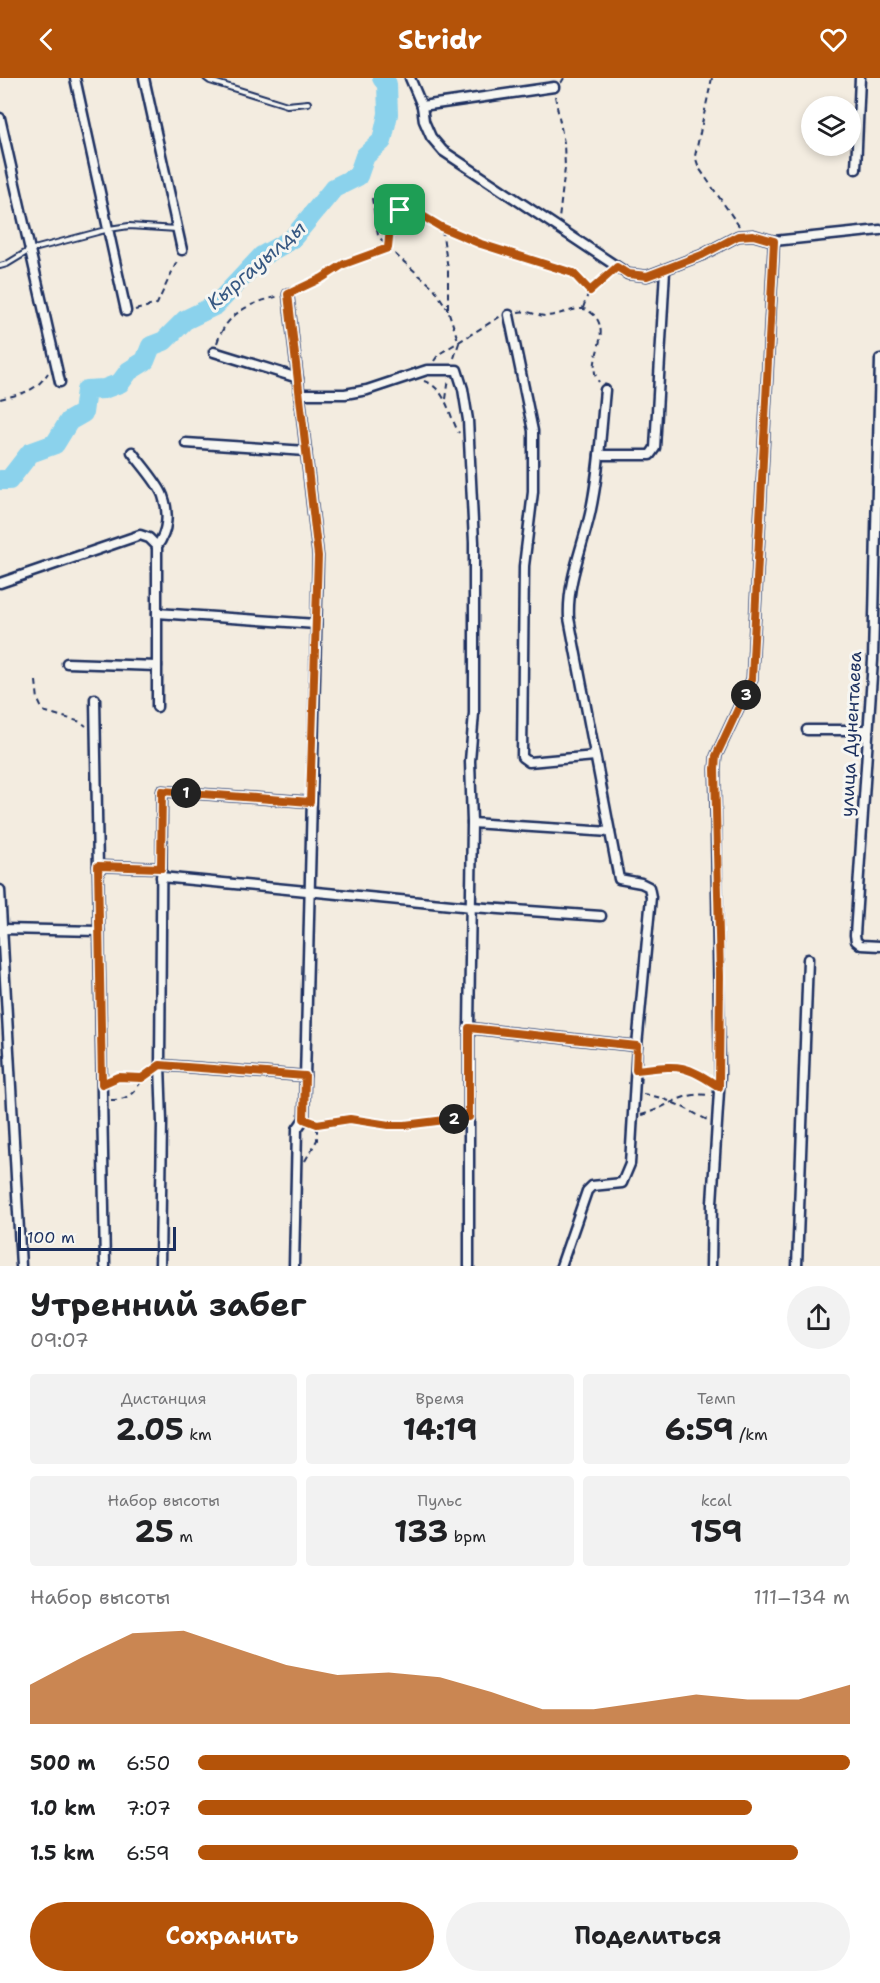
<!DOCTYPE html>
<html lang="ru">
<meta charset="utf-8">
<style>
:root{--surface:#fff;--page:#f2f2f2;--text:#202124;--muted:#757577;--accent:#b45309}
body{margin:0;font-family:"Shantell Sans",sans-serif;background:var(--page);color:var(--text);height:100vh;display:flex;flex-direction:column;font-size:22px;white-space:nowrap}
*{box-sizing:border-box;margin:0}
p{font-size:20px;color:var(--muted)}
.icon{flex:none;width:33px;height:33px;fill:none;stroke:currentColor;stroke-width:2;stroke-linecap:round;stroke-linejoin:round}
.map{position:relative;height:1188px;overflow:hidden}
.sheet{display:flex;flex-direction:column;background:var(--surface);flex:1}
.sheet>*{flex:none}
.controls{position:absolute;left:801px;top:18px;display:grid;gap:12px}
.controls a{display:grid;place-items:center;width:60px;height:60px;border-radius:50%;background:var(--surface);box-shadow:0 3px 9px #0003;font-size:30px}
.scale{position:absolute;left:18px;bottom:15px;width:158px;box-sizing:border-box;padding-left:6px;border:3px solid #1b2f5e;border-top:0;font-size:16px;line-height:21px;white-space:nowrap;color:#1b2f5e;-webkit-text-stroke:4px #f6f6f2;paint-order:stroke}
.pin{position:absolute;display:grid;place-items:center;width:51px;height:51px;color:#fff;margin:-26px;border-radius:12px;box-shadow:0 3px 9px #0006}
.km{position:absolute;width:30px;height:30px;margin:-15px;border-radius:50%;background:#222;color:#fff;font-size:16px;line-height:30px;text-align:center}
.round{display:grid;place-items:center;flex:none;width:63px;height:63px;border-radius:32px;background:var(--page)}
.summary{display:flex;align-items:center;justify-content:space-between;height:102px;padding:0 30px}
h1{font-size:33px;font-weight:700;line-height:45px}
.stats{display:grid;grid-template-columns:repeat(3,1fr);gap:9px;height:102px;padding:6px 30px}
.stats div{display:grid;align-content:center;border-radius:6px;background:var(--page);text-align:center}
.stats b{font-size:30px;font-weight:700}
.stats small{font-size:16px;font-weight:400}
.stats p{font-size:16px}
.chart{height:168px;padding:12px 30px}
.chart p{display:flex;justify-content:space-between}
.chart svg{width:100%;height:108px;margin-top:6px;fill:var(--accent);opacity:.7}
.action{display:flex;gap:12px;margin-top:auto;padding:12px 30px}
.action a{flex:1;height:69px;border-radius:36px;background:var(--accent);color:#fff;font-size:24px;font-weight:700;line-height:69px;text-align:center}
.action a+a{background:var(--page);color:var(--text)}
ul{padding:0 30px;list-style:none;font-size:20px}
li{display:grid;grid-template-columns:96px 72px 1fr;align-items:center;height:45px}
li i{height:15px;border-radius:8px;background:var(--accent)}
header{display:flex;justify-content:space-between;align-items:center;height:78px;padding:0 30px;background:var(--accent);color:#fff;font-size:27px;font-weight:700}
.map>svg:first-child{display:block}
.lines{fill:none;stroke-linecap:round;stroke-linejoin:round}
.river{stroke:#8bd2ec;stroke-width:20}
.service-casing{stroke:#1b2f5e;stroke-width:8}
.minor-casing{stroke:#1b2f5e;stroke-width:13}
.path{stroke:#1b2f5e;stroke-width:2;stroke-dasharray:6 4.5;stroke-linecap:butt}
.service{stroke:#f6f6f2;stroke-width:4}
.minor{stroke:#f6f6f2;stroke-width:8}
.route-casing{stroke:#fff;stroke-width:12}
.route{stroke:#b45309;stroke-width:8}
.labels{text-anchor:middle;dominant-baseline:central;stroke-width:6;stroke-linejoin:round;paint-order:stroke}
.street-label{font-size:18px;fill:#1b2f5e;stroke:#f6f6f2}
.water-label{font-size:20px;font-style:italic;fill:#375882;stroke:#f6f6f2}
</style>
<header><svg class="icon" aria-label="back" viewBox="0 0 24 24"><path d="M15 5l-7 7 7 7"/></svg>Stridr<svg class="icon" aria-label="heart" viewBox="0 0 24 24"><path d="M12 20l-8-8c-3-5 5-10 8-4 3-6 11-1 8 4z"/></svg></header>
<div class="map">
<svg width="880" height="1188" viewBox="0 0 880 1188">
<rect width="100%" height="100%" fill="#f3ece0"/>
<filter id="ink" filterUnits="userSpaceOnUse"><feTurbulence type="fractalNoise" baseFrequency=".0167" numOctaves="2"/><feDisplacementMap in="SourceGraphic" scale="12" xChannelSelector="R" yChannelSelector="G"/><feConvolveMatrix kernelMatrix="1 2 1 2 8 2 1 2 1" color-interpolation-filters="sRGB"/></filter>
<g filter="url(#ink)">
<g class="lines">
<path class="river" d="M0 402H9L30 375 55 366 69 343 83 335 86 312 104 311 120 305 129 293 145 283 151 268 164 263 185 242 216 227 262 178 292 161 334 110 358 98 365 78 382 63 388 36 387 6 382 0"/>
<defs>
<g id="service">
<path d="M206 0 210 3 287 27 308 25"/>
<path d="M0 188 7 186 30 172 109 151 129 148 177 151"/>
</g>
<g id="minor">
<path d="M75 0 126 233"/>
<path d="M144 0 182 172"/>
<path d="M410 0 422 28 424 43 431 59 443 73 628 196 647 198 702 177 738 158 753 157 774 163 880 152"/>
<path d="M422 28 554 9"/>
<path d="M0 40 60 304"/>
<path d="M856 91 860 0"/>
<path d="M288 216 318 478 304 1041 297 1051 294 1188"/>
<path d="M509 237 533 353V414L524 488 522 679 529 684 595 678"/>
<path d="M214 274 298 300"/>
<path d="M880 281 873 582 855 857 856 863 861 867 880 868"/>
<path d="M300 316H345L367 312 427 292H457L463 311 468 342 474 464V635L470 683 472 745 469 950V1188"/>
<path d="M186 365 306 373"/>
<path d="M132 374C140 385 159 406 163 418 169 434 168 454 157 468V629"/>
<path d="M599 377H650L655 370 665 192"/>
<path d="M0 505 140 457 149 460 157 468"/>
<path d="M157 535 316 546"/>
<path d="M67 585 157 588"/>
<path d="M95 621 105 1188"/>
<path d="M807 652H868"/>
<path d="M472 745 610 754"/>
<path d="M98 788 161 790"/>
<path d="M161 799 472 829 601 838"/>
<path d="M0 812 21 1188"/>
<path d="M2 851 99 853"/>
<path d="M469 950 637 968"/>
<path d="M160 987 305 998"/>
<path d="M160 1188 162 1044 160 987 162 713 311 724"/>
<path d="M561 1188 587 1113 592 1108 622 1105 630 1086 637 968 651 819 649 809 641 805 619 801 569 540C567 504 582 471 590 436 599 395 601 353 605 312"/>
<path d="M711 1188 712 1125 720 997 715 691 716 678 752 601 774 163"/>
<path d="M797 1188 808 881"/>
</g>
</defs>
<use href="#service" class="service-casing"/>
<use href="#minor" class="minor-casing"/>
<g class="path">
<path d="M712 0 695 78 699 90 739 148"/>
<path d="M561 5 564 0"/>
<path d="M555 18 564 65 565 90 559 141"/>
<path d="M372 120 378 157 388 170 434 210 448 232"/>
<path d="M442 151 448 191V232L459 265 453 283"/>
<path d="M297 212 322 200 344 186 388 170 391 141 400 132 411 131 441 149 481 166 573 195 589 213"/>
<path d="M583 230 589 213 611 194"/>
<path d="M135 232 157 226 178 181"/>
<path d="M518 234C528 232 536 238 546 238 557 238 574 230 583 231 586 231 592 235 594 237 613 258 584 284 599 304"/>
<path d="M217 265C227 234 250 225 280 218"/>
<path d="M434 283 439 276 501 238"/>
<path d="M424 303C447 311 448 336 459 355"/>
<path d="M0 321C23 315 34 315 48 295"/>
<path d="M446 321 449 300"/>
<path d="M36 603 38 622 43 633 81 644 86 648"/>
<path d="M645 991C672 988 686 986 710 1002"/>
<path d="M110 1003C125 997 137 1004 150 994"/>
<path d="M643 1016C667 1019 688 1032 709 1043"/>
<path d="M111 1022C129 1022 135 1014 143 1000"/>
<path d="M641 1037C667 1030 682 1013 709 1017"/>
<path d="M312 1044 317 1046 350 1041 389 1047H405L461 1040"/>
<path d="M305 1083 317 1062V1047"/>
</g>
<use href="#service" class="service"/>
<use href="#minor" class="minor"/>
</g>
</g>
<g class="lines" filter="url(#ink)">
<defs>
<path id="route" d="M411 131 441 149 481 166 573 195 590 213 617 189 628 196 647 198 702 177 738 158 753 157 774 163 752 601 716 678 715 691 720 898 719 1009C683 984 677 988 636 992L637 968 469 950V1039L405 1047H389L350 1041 317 1046 304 1041 305 998 160 987 142 1000 118 999 102 1006 98 788 161 790 162 713 310 724 318 478 288 216 322 200 344 186 388 170 391 141 400 132Z"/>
</defs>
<use href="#route" class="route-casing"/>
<use href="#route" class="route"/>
</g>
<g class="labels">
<g class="street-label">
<text transform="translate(851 656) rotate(-87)">улица Дунентаева</text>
</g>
<g class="water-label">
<text transform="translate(256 187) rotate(-41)">Кыргауылды</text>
</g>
</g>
</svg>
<div class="controls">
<a><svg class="icon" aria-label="layers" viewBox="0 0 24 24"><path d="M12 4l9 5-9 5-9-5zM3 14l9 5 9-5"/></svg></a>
</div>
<div class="scale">100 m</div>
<div class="pin" style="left:400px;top:132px;background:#1e9e55"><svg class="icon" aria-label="arrive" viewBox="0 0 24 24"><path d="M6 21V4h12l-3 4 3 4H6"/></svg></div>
<b class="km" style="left:186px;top:715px">1</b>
<b class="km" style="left:454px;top:1041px">2</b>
<b class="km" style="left:746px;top:617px">3</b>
</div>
<section class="sheet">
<div class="summary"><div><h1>Утренний забег</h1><p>09:07</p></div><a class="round"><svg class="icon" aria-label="share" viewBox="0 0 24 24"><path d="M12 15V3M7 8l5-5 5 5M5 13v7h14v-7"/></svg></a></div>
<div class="stats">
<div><p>Дистанция</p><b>2.05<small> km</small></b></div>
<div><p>Время</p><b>14:19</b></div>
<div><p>Темп</p><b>6:59<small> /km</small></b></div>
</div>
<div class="stats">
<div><p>Набор высоты</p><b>25<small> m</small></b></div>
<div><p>Пульс</p><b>133<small> bpm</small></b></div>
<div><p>kcal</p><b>159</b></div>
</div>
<div class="chart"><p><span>Набор высоты</span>111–134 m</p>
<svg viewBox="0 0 160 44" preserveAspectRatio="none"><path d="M0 44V28L10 17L20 7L30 6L40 13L50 20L60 24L70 23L80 25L90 31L100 38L110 38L120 35L130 32L140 34L150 34L160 28V44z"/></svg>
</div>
<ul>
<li><b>500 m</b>6:50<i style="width:100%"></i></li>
<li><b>1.0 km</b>7:07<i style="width:85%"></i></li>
<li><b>1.5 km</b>6:59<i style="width:92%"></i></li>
</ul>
<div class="action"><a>Сохранить</a><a>Поделиться</a></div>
</section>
